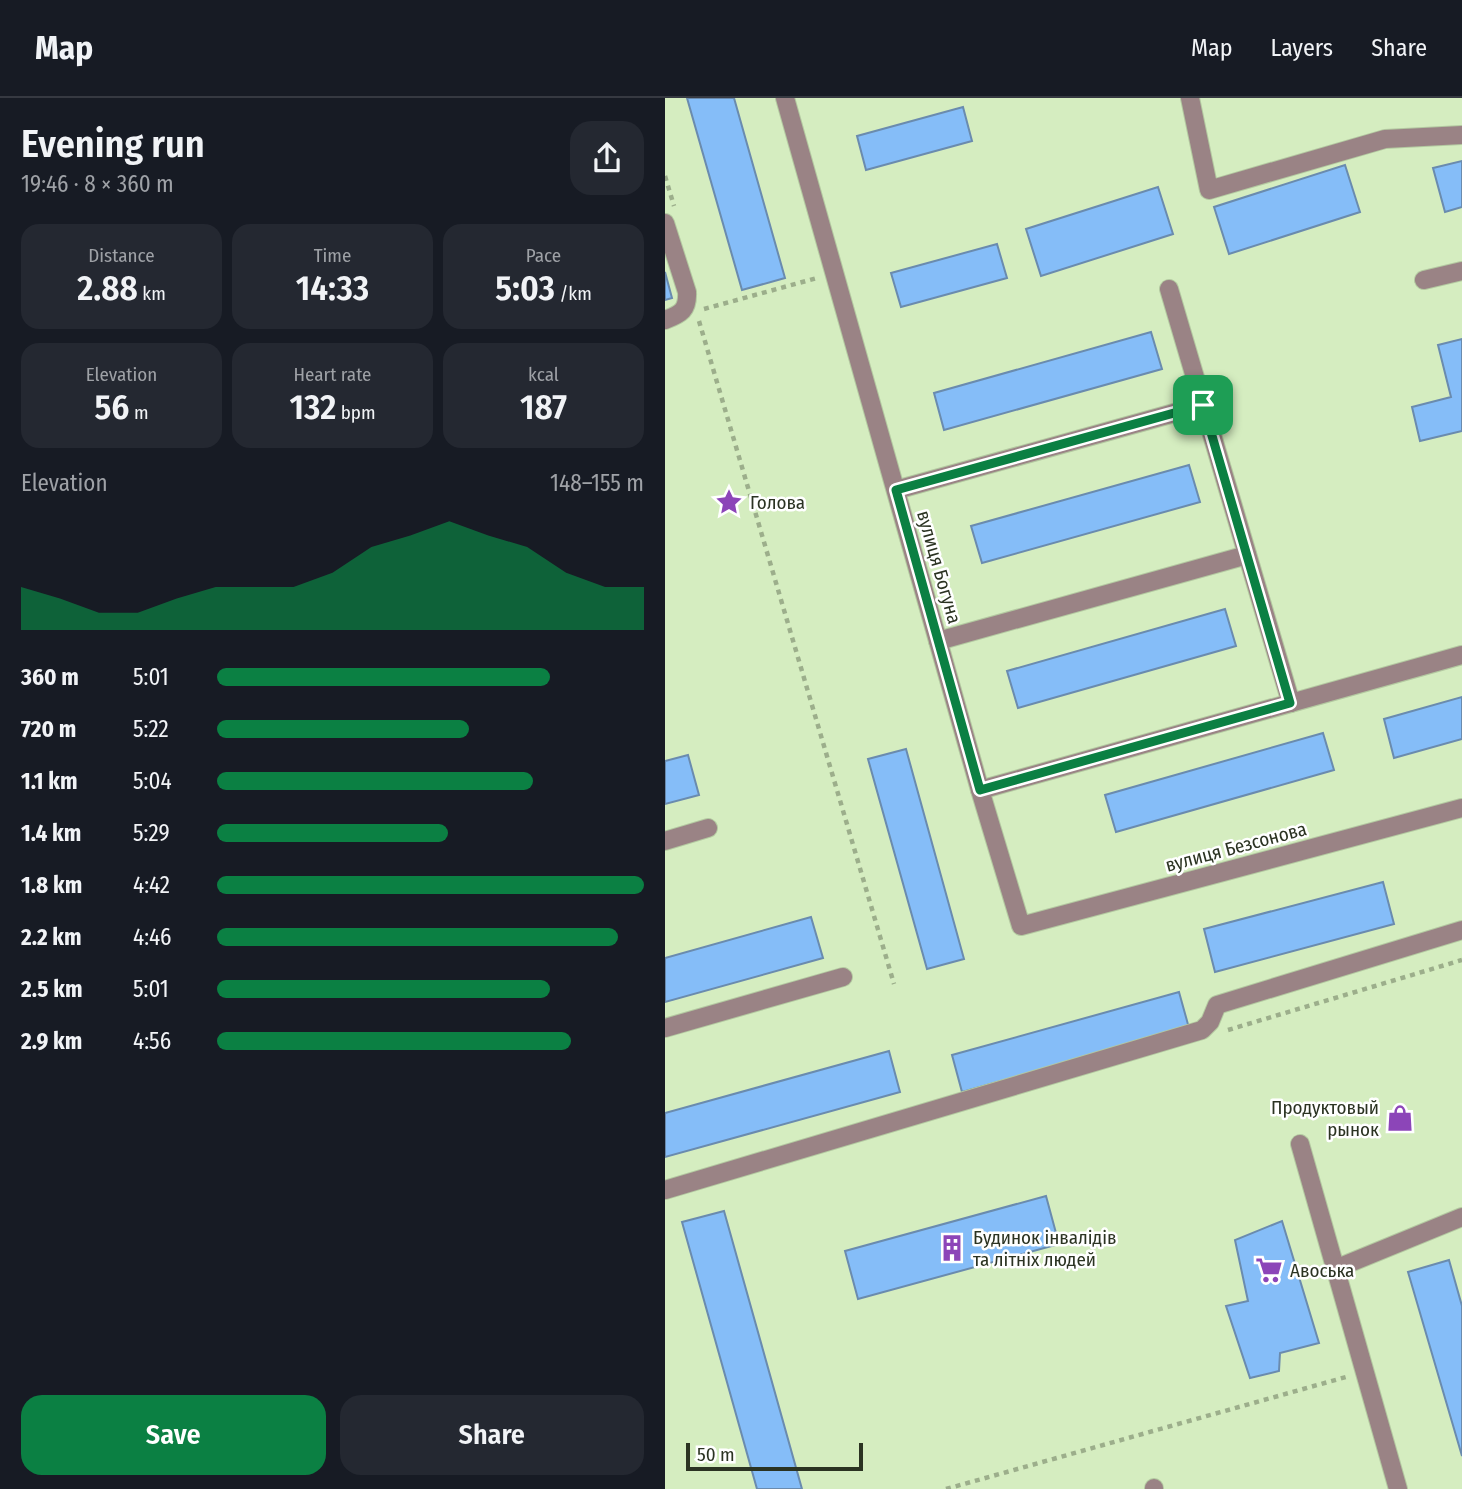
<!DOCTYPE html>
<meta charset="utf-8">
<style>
:root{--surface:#171b24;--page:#242831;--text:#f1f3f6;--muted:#9ea1a6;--line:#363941;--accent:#0b8043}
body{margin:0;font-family:"Fira Sans Condensed",sans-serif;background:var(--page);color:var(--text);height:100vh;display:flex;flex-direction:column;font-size:26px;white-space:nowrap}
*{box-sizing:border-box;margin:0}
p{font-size:23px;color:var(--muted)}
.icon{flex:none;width:38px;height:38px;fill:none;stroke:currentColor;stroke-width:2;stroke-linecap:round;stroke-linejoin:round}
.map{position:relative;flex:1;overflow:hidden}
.details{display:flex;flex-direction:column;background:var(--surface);width:665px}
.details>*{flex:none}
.scale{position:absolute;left:21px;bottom:18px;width:177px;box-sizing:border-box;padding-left:7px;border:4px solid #2b3322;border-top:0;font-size:19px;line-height:24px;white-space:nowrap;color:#2b3322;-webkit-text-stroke:5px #fff;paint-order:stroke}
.pin{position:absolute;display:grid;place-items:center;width:60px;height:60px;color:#fff;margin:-30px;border-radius:14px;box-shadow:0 4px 10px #0006}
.round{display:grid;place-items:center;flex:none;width:74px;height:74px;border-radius:21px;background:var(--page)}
.headline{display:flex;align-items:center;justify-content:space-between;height:119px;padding:0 21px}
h1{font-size:38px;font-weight:600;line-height:52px}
.stats{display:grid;grid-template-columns:repeat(3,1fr);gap:10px;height:119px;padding:7px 21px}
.stats div{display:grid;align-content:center;border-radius:18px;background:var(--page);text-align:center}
.stats b{font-size:35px;font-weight:600}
.stats small{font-size:19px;font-weight:400}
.stats p{font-size:19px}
.chart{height:196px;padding:14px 21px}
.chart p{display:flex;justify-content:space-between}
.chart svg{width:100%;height:126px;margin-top:7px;fill:var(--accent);opacity:.7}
.cta{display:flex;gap:14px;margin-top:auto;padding:14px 21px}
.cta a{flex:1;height:80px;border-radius:21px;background:var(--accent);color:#fff;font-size:28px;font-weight:600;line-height:80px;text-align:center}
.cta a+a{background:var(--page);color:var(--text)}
ul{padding:0 21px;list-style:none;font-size:23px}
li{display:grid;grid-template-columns:112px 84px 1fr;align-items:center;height:52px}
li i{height:18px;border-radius:9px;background:var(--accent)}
header{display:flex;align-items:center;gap:42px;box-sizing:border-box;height:98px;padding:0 35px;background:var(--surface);border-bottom:2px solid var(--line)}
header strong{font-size:33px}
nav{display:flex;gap:38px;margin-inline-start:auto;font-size:24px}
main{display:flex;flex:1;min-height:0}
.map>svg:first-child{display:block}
.building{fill:#85bdf8;stroke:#6a8bae;stroke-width:2}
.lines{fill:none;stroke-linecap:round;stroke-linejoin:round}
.minor-casing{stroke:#b3c8a0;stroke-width:20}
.path{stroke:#9cae8b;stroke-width:4.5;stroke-dasharray:5 5;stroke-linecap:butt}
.minor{stroke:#9a8385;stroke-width:18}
.route-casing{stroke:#fff;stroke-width:14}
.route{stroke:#0b8043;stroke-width:9}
.labels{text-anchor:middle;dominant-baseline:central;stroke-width:5;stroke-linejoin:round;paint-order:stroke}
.poi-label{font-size:19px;fill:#2b3322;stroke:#fff;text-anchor:start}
.street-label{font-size:19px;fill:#2b3322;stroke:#fff}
</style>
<header>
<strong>Map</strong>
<nav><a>Map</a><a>Layers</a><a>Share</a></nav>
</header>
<main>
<section class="details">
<div class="headline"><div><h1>Evening run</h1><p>19:46 · 8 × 360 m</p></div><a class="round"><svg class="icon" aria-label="share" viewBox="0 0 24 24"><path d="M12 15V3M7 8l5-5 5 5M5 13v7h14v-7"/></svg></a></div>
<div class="stats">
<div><p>Distance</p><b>2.88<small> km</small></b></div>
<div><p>Time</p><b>14:33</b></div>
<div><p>Pace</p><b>5:03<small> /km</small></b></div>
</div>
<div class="stats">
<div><p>Elevation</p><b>56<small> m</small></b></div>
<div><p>Heart rate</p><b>132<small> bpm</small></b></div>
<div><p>kcal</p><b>187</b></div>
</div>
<div class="chart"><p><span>Elevation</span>148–155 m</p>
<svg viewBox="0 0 160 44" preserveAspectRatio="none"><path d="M0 44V29L10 33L20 38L30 38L40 33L50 29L60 29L70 29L80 24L90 15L100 11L110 6L120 11L130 15L140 24L150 29L160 29V44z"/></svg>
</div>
<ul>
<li><b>360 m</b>5:01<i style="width:78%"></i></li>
<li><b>720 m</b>5:22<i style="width:59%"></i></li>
<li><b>1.1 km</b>5:04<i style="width:74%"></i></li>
<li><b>1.4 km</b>5:29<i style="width:54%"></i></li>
<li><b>1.8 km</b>4:42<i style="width:100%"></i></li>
<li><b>2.2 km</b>4:46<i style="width:94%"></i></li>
<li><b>2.5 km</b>5:01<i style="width:78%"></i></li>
<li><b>2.9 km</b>4:56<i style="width:83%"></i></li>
</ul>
<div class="cta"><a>Save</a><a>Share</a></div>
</section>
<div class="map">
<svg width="797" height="1391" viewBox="0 0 797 1391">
<rect width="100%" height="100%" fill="#d5edc0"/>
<g class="building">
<path d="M22 0H69L120 180 77 192Z"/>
<path d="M298 9 307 43 201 72 192 38Z"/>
<path d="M797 63V109L780 114 768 70Z"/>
<path d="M680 67 695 114 564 156 549 109Z"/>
<path d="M493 89 508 136 376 178 361 131Z"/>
<path d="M332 146 342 180 236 209 226 175Z"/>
<path d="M0 174 7 200 0 202Z"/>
<path d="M486 234 497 271 279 332 269 295Z"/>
<path d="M797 241V333L755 343 747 309 786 299 773 247Z"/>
<path d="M524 367 535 404 317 465 306 428Z"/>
<path d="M560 511 571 548 353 610 342 573Z"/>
<path d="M797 599V641L729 660 719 621Z"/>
<path d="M658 635 669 672 451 734 440 697Z"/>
<path d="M241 651 299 861 262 871 203 661Z"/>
<path d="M23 657 34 697 0 706V663Z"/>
<path d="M718 784 729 826 550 874 539 831Z"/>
<path d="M146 819 158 860 0 904V860Z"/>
<path d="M514 894 524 930 297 994 287 957Z"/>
<path d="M224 953 235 994 0 1059V1015Z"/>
<path d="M381 1098 394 1146 193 1201 180 1153Z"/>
<path d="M59 1113 137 1391H92L17 1124Z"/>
<path d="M617 1123 654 1245 615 1255 614 1273 585 1280 561 1208 583 1203 570 1142Z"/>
<path d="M784 1162 797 1208V1358L743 1174Z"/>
</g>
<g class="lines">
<defs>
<g id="minor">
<path d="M120 0 315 692 356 828 797 710"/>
<path d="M525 0 544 92 720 41 797 37"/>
<path d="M0 125 22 194C23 212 16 216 0 222"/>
<path d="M759 182 797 173"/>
<path d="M504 191 626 605"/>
<path d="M231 392 538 307"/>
<path d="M273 543 582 457"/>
<path d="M315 692 797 557"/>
<path d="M0 743 43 730"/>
<path d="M0 930 178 879"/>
<path d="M635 1046 733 1391"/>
<path d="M0 1092 537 932 545 924 552 907 797 832"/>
<path d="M670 1171 797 1119"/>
<path d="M489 1390V1391"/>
</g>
</defs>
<use href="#minor" class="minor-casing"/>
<g class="path">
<path d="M0 78 9 108"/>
<path d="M39 211 152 180"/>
<path d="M34 223 229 886"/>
<path d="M563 932 797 862"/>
<path d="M281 1391 681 1279"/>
</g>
<use href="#minor" class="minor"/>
</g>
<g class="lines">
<defs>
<path id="route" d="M538 307 625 605 315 692 231 392Z"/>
</defs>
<use href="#route" class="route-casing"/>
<use href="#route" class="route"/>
</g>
<defs>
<symbol id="sight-bare" viewBox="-9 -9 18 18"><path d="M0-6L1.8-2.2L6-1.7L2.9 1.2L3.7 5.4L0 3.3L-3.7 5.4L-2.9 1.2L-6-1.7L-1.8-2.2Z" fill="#8c45b8" stroke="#fff" stroke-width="2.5" paint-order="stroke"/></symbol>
<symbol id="shop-bare" viewBox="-9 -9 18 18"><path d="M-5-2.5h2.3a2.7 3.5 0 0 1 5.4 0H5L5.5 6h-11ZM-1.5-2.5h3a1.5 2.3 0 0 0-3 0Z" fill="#8c45b8" stroke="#fff" stroke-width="2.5" paint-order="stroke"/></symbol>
<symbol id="building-bare" viewBox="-9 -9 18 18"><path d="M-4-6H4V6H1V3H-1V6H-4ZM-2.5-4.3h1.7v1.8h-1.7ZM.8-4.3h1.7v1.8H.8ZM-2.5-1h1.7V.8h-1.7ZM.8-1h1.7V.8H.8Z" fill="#8c45b8" stroke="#fff" stroke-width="2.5" paint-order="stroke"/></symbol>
<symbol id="supermarket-bare" viewBox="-9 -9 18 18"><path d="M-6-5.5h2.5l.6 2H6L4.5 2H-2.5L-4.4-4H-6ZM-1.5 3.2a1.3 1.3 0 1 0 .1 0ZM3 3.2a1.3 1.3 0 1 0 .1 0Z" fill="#8c45b8" stroke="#fff" stroke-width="2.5" paint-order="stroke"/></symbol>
</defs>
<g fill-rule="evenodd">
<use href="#sight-bare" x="45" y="385" width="38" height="38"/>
<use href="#shop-bare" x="716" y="1001" width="38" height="38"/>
<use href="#building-bare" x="268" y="1131" width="38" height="38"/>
<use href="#supermarket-bare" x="585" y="1153" width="38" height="38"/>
</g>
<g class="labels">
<g class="poi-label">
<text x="85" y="404">Голова</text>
<text x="714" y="1009" text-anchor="end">Продуктовый<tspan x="714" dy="22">рынок</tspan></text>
<text x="308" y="1139">Будинок інвалідів<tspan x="308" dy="22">та літніх людей</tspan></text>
<text x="625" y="1172">Авоська</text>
</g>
<g class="street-label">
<text transform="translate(274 469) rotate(74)">вулиця Богуна</text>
<text transform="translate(571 749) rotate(-15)">вулиця Безсонова</text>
</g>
</g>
</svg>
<div class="scale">50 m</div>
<div class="pin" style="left:538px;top:307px;background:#1e9e55"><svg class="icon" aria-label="arrive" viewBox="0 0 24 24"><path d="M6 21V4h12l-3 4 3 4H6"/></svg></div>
</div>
</main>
